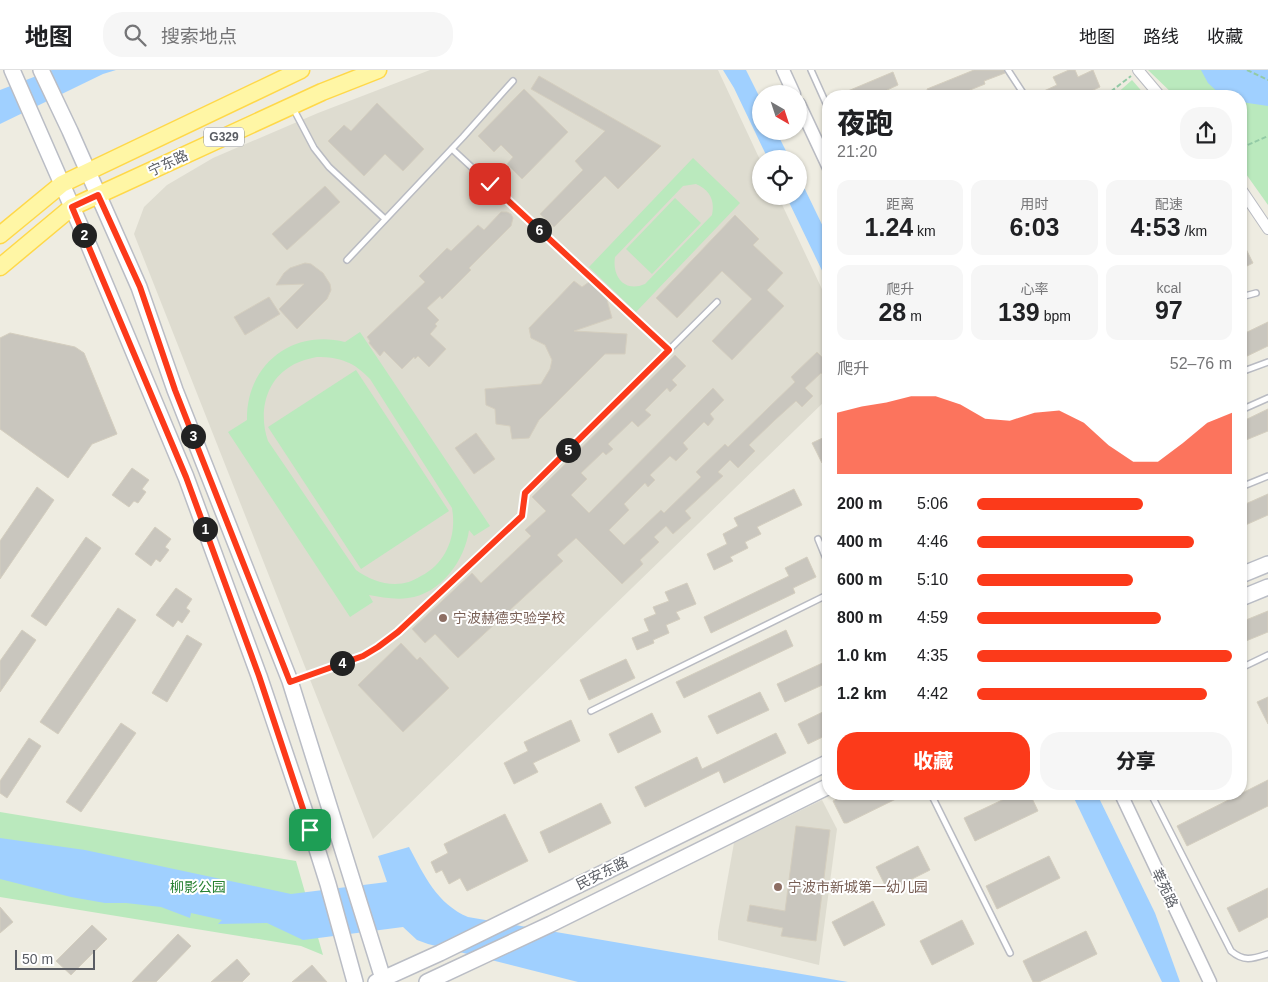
<!DOCTYPE html>
<html lang="zh">
<meta charset="utf-8">
<style>
:root{--surface:#fff;--page:#f6f6f6;--text:#202124;--muted:#757577;--line:#e0e0e0;--accent:#fc3a1a}
body{margin:0;font-family:Arial,"Noto Sans SC",sans-serif;background:var(--page);color:var(--text);height:100vh;display:flex;flex-direction:column;font-size:19px;white-space:nowrap}
*{box-sizing:border-box;margin:0}
p{font-size:16px;color:var(--muted)}
.icon{flex:none;width:28px;height:28px;fill:none;stroke:currentColor;stroke-width:2;stroke-linecap:round;stroke-linejoin:round}
.map{position:relative;flex:1;overflow:hidden}
.side{position:absolute;left:822px;top:20px;width:425px;height:710px;display:flex;flex-direction:column;background:var(--surface);border-radius:20px;box-shadow:0 1px 4px #0004}
.side>*{flex:none}
.needle{width:32px;rotate:141deg}
.controls{position:absolute;left:752px;top:15px;display:grid;gap:10px}
.controls a{display:grid;place-items:center;width:55px;height:55px;border-radius:50%;background:var(--surface);box-shadow:0 1px 4px #0004;font-size:25px}
.scale{position:absolute;left:15px;bottom:12px;width:80px;box-sizing:border-box;padding-left:5px;border:2px solid #5a5d64;border-top:0;font-size:14px;line-height:18px;white-space:nowrap;color:#5a5d64;-webkit-text-stroke:4px #fff;paint-order:stroke}
.pin{position:absolute;display:grid;place-items:center;width:42px;height:42px;color:#fff;margin:-21px;border-radius:10px;box-shadow:0 2px 8px #0006}
.km{position:absolute;width:25px;height:25px;margin:-12px;border-radius:50%;background:#222;color:#fff;font-size:14px;line-height:25px;text-align:center}
.round{display:grid;place-items:center;flex:none;width:52px;height:52px;border-radius:20px;background:var(--page)}
.overview{display:flex;align-items:center;justify-content:space-between;height:85px;padding:0 15px}
h1{font-size:28px;font-weight:800;line-height:38px}
.stats{display:grid;grid-template-columns:repeat(3,1fr);gap:8px;height:85px;padding:5px 15px}
.stats div{display:grid;align-content:center;border-radius:12px;background:var(--page);text-align:center}
.stats b{font-size:25px;font-weight:800}
.stats small{font-size:14px;font-weight:400}
.stats p{font-size:14px}
.chart{height:140px;padding:10px 15px}
.chart p{display:flex;justify-content:space-between}
.chart svg{width:100%;height:90px;margin-top:5px;fill:var(--accent);opacity:.7}
.primary-button{display:flex;gap:10px;margin-top:auto;padding:10px 15px}
.primary-button a{flex:1;height:58px;border-radius:20px;background:var(--accent);color:#fff;font-size:20px;font-weight:800;line-height:58px;text-align:center}
.primary-button a+a{background:var(--page);color:var(--text)}
ul{padding:0 15px;list-style:none;font-size:16px}
li{display:grid;grid-template-columns:80px 60px 1fr;align-items:center;height:38px}
li i{height:12px;border-radius:6px;background:var(--accent)}
header{display:flex;align-items:center;gap:30px;box-sizing:border-box;height:70px;padding:0 25px;background:var(--surface);border-bottom:1px solid var(--line)}
header strong{font-size:24px}
nav{display:flex;gap:28px;margin-inline-start:auto;font-size:18px}
.search{width:350px;height:45px;background:var(--page);display:flex;align-items:center;gap:12px;box-sizing:border-box;padding:0 18px;border-radius:20px;color:var(--muted);font-size:19px}
.map>svg:first-child{display:block}
.education{fill:#dedcd0}
.green{fill:#bae9bd;fill-rule:evenodd}
.water{fill:#a0d0ff}
.building{fill:#c9c6be;stroke:#d4cebf}
.lines{fill:none;stroke-linecap:round;stroke-linejoin:round}
.service-casing{stroke:#b9bbc2;stroke-width:8}
.minor-casing{stroke:#b9bbc2;stroke-width:12}
.tertiary-casing{stroke:#b9bbc2;stroke-width:15}
.secondary-casing{stroke:#babdc5;stroke-width:18}
.primary-casing{stroke:#ffd849;stroke-width:19}
.path{stroke:#93caa6;stroke-width:2;stroke-dasharray:5 2.5;stroke-linecap:butt}
.service{stroke:#fff;stroke-width:5}
.minor{stroke:#fff;stroke-width:10}
.tertiary{stroke:#fff;stroke-width:12}
.secondary{stroke:#fff;stroke-width:15}
.primary{stroke:#fff6a5;stroke-width:16}
.route-casing{stroke:#fff;stroke-width:10}
.route{stroke:#fc3a1a;stroke-width:6}
.education-dot{fill:#8d6e63;stroke:#fff;stroke-width:2}
.labels{text-anchor:middle;dominant-baseline:central;stroke-width:4;stroke-linejoin:round;paint-order:stroke}
.shield{fill:#fff;stroke:#8c8e92;stroke-width:1}
.shield-label{font-size:12px;font-weight:bold;fill:#5a5d64}
.street-label{font-size:14px;fill:#5a5d64;stroke:#fff}
.education-label{font-size:14px;fill:#785e54;stroke:#fff;text-anchor:start}
.park-label{font-size:14px;fill:#2a8234;stroke:#fff}
</style>
<header>
<strong>地图</strong>
<div class="search"><svg class="icon" aria-label="search" viewBox="0 0 24 24"><circle cx="10" cy="10" r="6"/><path d="M15 15l6 6"/></svg>搜索地点</div>
<nav><a>地图</a><a>路线</a><a>收藏</a></nav>
</header>
<div class="map">
<svg width="1268" height="912" viewBox="0 0 1268 912">
<rect width="100%" height="100%" fill="#eeece1"/>
<g class="education">
<path d="M430 0H718L761 92V126H778L829 234V327L373 769 134 164 144 137 167 115 213 88 318 43Z"/>
<path d="M822 730 837 759 819 895 718 870V862L734 773Z"/>
</g>
<g class="green">
<path d="M1148 0H1268V135L1241 97V26H1175Z"/>
<path d="M1132 10 1146 26H1114Z"/>
<path d="M693 88 740 133 636 242 589 197ZM696 114C710 120 715 130 712 145L645 214C624 223 612 206 615 187L683 116Z"/>
<path d="M675 128 701 153 652 204 626 179Z"/>
<path d="M360 262 490 456 474 466 469 460C465 490 441 524 408 528 395 530 381 527 369 525L373 532 350 547 228 362 247 350C246 295 292 259 345 272ZM317 287C340 287 354 292 370 309L452 438C457 466 446 493 421 506 413 511 405 514 395 514 381 514 367 508 356 500L268 371C259 345 264 314 288 298 296 292 307 289 317 287Z"/>
<path d="M356 300 449 441 361 499 268 357Z"/>
<path d="M0 742 296 791 323 885 301 876 0 827Z"/>
</g>
<g class="water">
<path d="M52 0H116L103 4 0 54V20Z"/>
<path d="M723 0H746L761 30V61H776L790 89H768L734 18Z"/>
<path d="M1201 0H1268V36L1241 32V26H1222L1208 13Z"/>
<path d="M799 107 829 169V215L786 126H799Z"/>
<path d="M1072 724H1097L1155 843 1180 912H1162Z"/>
<path d="M0 768 85 780 291 824 387 812 378 786 409 777C424 805 437 834 468 847L848 912H578L428 874 417 870 403 857 303 870 267 853 218 854 222 850 191 843 190 848 161 837 126 833H105L71 827 0 809Z"/>
</g>
<g class="building">
<path d="M974 0H1004L1005 3 984 11 985 14 955 26H930L927 19Z"/>
<path d="M1069 0H1075L1078 7 1093 0 1100 17 1080 26H1033L1057 15 1053 7Z"/>
<path d="M893 2 898 15 887 20 889 26H836Z"/>
<path d="M539 6 661 76 618 119 605 106 554 157 540 144 583 100 575 91 605 61 531 19Z"/>
<path d="M524 19 568 62 522 109 507 94 513 87 501 75 494 82 478 66Z"/>
<path d="M377 33 424 79 403 101 385 84 364 106 328 71 344 55 351 61Z"/>
<path d="M325 116 340 132 287 180 272 164Z"/>
<path d="M501 142H507L511 144 513 148 511 156 469 198 471 200 442 229 440 226 427 238 439 250 435 254 437 256 430 264 446 279 429 297 418 286 415 289 414 287 402 299 384 281 380 286 369 273 370 271 367 267 425 212 419 206 447 178 451 181 478 155 484 160Z"/>
<path d="M735 145 759 169 753 175 783 203 767 220 784 236 732 290 712 271 752 229 722 201 677 248 656 228Z"/>
<path d="M1241 169 1253 193 1241 199Z"/>
<path d="M305 193 311 194 323 203 330 214 331 220 327 229 297 259 279 239 304 214 276 215 284 203 290 198Z"/>
<path d="M574 211 582 217 589 212 601 223 607 230 612 248 574 261 627 264 625 284H605L539 350 529 368 512 369 510 356 496 354 495 339 486 335 485 319 541 314 550 299 552 290 545 275 531 268 529 258Z"/>
<path d="M269 227 280 244 245 265 234 247Z"/>
<path d="M1268 252V276L1241 289V265Z"/>
<path d="M10 263 75 277 84 283 117 364 92 374 68 408 0 359V268Z"/>
<path d="M817 282 829 294V301L824 306 821 303 805 318 813 326 802 337 796 331 775 350 749 375 755 381 738 398 730 390 718 402 723 406 685 441 691 448 673 464 666 456 654 467 659 472 640 490 643 494 622 514 576 468 557 485 563 491 458 588 435 564 425 573 412 559 472 503 481 513 531 466 525 460 546 441 532 427 675 285 686 296 672 310 677 315 670 322 667 318 645 340 651 345 638 357 632 351 608 374 613 379 606 385 603 382 581 403 587 409 571 425 589 443 713 318 724 330 710 344 714 349 708 356 704 352 683 373 688 379 676 391 670 386 650 405 655 410 648 417 645 413 624 434 629 440 609 460 624 475 661 440 664 443 701 407 696 402 725 374 728 377 766 340 795 312 791 307Z"/>
<path d="M1268 339V361L1241 372V352Z"/>
<path d="M476 363 495 389 474 404 455 378Z"/>
<path d="M829 365V390L822 393 812 373Z"/>
<path d="M132 398 149 410 142 419 146 422 138 433 134 431 129 437 112 425Z"/>
<path d="M37 417 54 430 0 509V471Z"/>
<path d="M794 419 802 435 757 457 761 464 745 472 748 478 730 487 733 491 714 500 707 484 727 474 723 464 738 456 734 448Z"/>
<path d="M1268 424V445L1241 457V436Z"/>
<path d="M155 457 171 469 165 477 169 480 160 492 156 489 151 496 135 484Z"/>
<path d="M86 467 101 478 46 556 31 546Z"/>
<path d="M807 487 816 507 793 518 795 523 711 563 704 547 789 506 785 498Z"/>
<path d="M687 513 696 534 676 542 680 549 666 555 669 563 653 570 654 573 637 580 632 568 649 561 644 549 656 544 653 537 669 531 665 522Z"/>
<path d="M176 518 192 529 186 538 190 541 182 553 178 550 173 557 156 545Z"/>
<path d="M118 538 136 550 58 664 40 652Z"/>
<path d="M1268 541V562L1241 573V552Z"/>
<path d="M22 560 36 570 0 622V591Z"/>
<path d="M786 560 793 576 684 628 676 612Z"/>
<path d="M187 565 202 574 167 632 152 623Z"/>
<path d="M401 573 417 590 420 587 449 618 403 662 358 615Z"/>
<path d="M626 589 635 608 589 630 580 610Z"/>
<path d="M829 590V612L785 632 777 614Z"/>
<path d="M760 622 769 640 717 664 708 646Z"/>
<path d="M1268 627V654L1257 632Z"/>
<path d="M829 639V664L808 674 798 654Z"/>
<path d="M652 643 661 662 618 683 609 664Z"/>
<path d="M571 650 580 671 533 693 538 702 514 714 504 693 528 681 524 672Z"/>
<path d="M121 653 136 663 81 742 66 732Z"/>
<path d="M776 663 786 683 724 713 719 701 645 737 635 717 697 687 702 699Z"/>
<path d="M29 668 41 676 7 728 0 723V711Z"/>
<path d="M1268 710V736L1187 776 1177 756Z"/>
<path d="M848 724H906L847 753H844L833 731Z"/>
<path d="M1015 724H1030L1038 741 975 771 964 748Z"/>
<path d="M601 733 611 753 549 783 540 762Z"/>
<path d="M505 744 528 791 467 821 460 808 449 814 442 800 436 803 431 792 448 783 444 774Z"/>
<path d="M796 756 830 760 816 871 781 866 783 858 747 851 750 835 785 841Z"/>
<path d="M918 776 930 800 888 821 876 797Z"/>
<path d="M1049 786 1060 808 997 839 986 816Z"/>
<path d="M1268 818V847L1239 862 1227 838Z"/>
<path d="M873 831 885 855 844 876 832 852Z"/>
<path d="M0 837 13 852 0 863Z"/>
<path d="M962 850 974 874 932 895 920 871Z"/>
<path d="M92 855 107 869 71 905 56 891Z"/>
<path d="M1086 861 1097 884 1039 912H1033L1023 891Z"/>
<path d="M178 864 191 876 156 912H132Z"/>
<path d="M237 889 250 904 242 912H211Z"/>
<path d="M312 895 327 912H292Z"/>
</g>
<g class="lines">
<defs>
<g id="service">
<path d="M811 0 829 40"/>
<path d="M1008 0 1025 26"/>
<path d="M293 38 314 78 329 97 385 149"/>
<path d="M452 79 669 280"/>
<path d="M347 190 463 67 513 11"/>
<path d="M1241 227 1256 223"/>
<path d="M1241 302 1268 292"/>
<path d="M1241 340 1268 328"/>
<path d="M1241 417 1268 406"/>
<path d="M818 469 829 496"/>
<path d="M1241 598 1268 585"/>
<path d="M293 610 363 586 378 577 398 562 522 446C524 438 523 431 525 423L717 232"/>
<path d="M591 641 829 524"/>
<path d="M931 724 1010 883"/>
<path d="M1151 724 1231 881C1244 892 1252 889 1268 884"/>
</g>
<g id="minor">
<path d="M1138 0 1160 26"/>
<path d="M1241 119 1268 159"/>
</g>
<g id="tertiary">
<path d="M783 0 794 24"/>
<path d="M799 34 829 98"/>
<path d="M1121 724 1210 912"/>
</g>
<g id="secondary">
<path d="M12 0 90 178 186 407 259 606 311 760 328 814 355 912"/>
<path d="M41 0 70 61 139 217 175 320 290 611 384 912"/>
<path d="M1241 505 1268 494"/>
<path d="M1241 528 1268 517"/>
<path d="M376 912 440 883 829 692"/>
<path d="M427 912 551 854 829 716"/>
</g>
<g id="primary">
<path d="M0 165 62 114 301 0"/>
<path d="M0 197 72 137 322 22 378 0"/>
</g>
</defs>
<use href="#service" class="service-casing"/>
<use href="#minor" class="minor-casing"/>
<use href="#tertiary" class="tertiary-casing"/>
<use href="#secondary" class="secondary-casing"/>
<use href="#primary" class="primary-casing"/>
<g class="path">
<path d="M1247 0 1268 10"/>
<path d="M1105 26 1131 6"/>
<path d="M1241 78 1268 66"/>
</g>
<use href="#service" class="service"/>
<use href="#minor" class="minor"/>
<use href="#tertiary" class="tertiary"/>
<use href="#secondary" class="secondary"/>
<use href="#primary" class="primary"/>
</g>
<g class="lines">
<defs>
<path id="route" d="M310 760 259 606 186 407 72 137 98 125 140 217 175 320 290 612 363 586 378 577 398 562 522 446 525 423 669 280 490 114"/>
</defs>
<use href="#route" class="route-casing"/>
<use href="#route" class="route"/>
</g>
<g class="education-dot">
<circle cx="443" cy="548" r="5"/>
<circle cx="778" cy="817" r="5"/>
</g>
<g class="labels">
<rect class="shield" x="204" y="57.5" width="40" height="19" rx="4"/>
<g class="shield-label">
<text x="224" y="67">G329</text>
</g>
<g class="street-label">
<text transform="translate(168 93) rotate(-25)">宁东路</text>
<text transform="translate(602 803) rotate(-26)">民安东路</text>
<text transform="translate(1165 818) rotate(65)">莘苑路</text>
</g>
<g class="education-label">
<text x="453" y="548">宁波赫德实验学校</text>
<text x="788" y="817">宁波市新城第一幼儿园</text>
</g>
<g class="park-label">
<text x="198" y="817">柳影公园</text>
</g>
</g>
</svg>
<div class="controls">
<a><svg class="needle" viewBox="-14 -14 28 28"><path d="M0-13l5 13h-10z" fill="#e53935"/><path d="M0 13l5-13h-10z" fill="#757577"/></svg></a>
<a><svg class="icon" aria-label="locate" viewBox="0 0 24 24"><circle cx="12" cy="12" r="6"/><path d="M12 2v4M12 18v4M2 12h4M18 12h4"/></svg></a>
</div>
<div class="scale">50 m</div>
<div class="pin" style="left:310px;top:760px;background:#1e9e55"><svg class="icon" aria-label="arrive" viewBox="0 0 24 24"><path d="M6 21V4h12l-3 4 3 4H6"/></svg></div>
<div class="pin" style="left:490px;top:114px;background:#d93025"><svg class="icon" aria-label="check" viewBox="0 0 24 24"><path d="M5 12l5 5 9-10"/></svg></div>
<b class="km" style="left:205px;top:459px">1</b>
<b class="km" style="left:84px;top:165px">2</b>
<b class="km" style="left:193px;top:366px">3</b>
<b class="km" style="left:342px;top:593px">4</b>
<b class="km" style="left:568px;top:380px">5</b>
<b class="km" style="left:539px;top:160px">6</b>
<section class="side">
<div class="overview"><div><h1>夜跑</h1><p>21:20</p></div><a class="round"><svg class="icon" aria-label="share" viewBox="0 0 24 24"><path d="M12 15V3M7 8l5-5 5 5M5 13v7h14v-7"/></svg></a></div>
<div class="stats">
<div><p>距离</p><b>1.24<small> km</small></b></div>
<div><p>用时</p><b>6:03</b></div>
<div><p>配速</p><b>4:53<small> /km</small></b></div>
</div>
<div class="stats">
<div><p>爬升</p><b>28<small> m</small></b></div>
<div><p>心率</p><b>139<small> bpm</small></b></div>
<div><p>kcal</p><b>97</b></div>
</div>
<div class="chart"><p><span>爬升</span>52–76 m</p>
<svg viewBox="0 0 160 44" preserveAspectRatio="none"><path d="M0 44V14L10 11L20 9L30 6L40 6L50 10L60 17L70 18L80 14L90 13L100 19L110 30L120 38L130 38L140 29L150 19L160 14V44z"/></svg>
</div>
<ul>
<li><b>200 m</b>5:06<i style="width:65%"></i></li>
<li><b>400 m</b>4:46<i style="width:85%"></i></li>
<li><b>600 m</b>5:10<i style="width:61%"></i></li>
<li><b>800 m</b>4:59<i style="width:72%"></i></li>
<li><b>1.0 km</b>4:35<i style="width:100%"></i></li>
<li><b>1.2 km</b>4:42<i style="width:90%"></i></li>
</ul>
<div class="primary-button"><a>收藏</a><a>分享</a></div>
</section>
</div>
